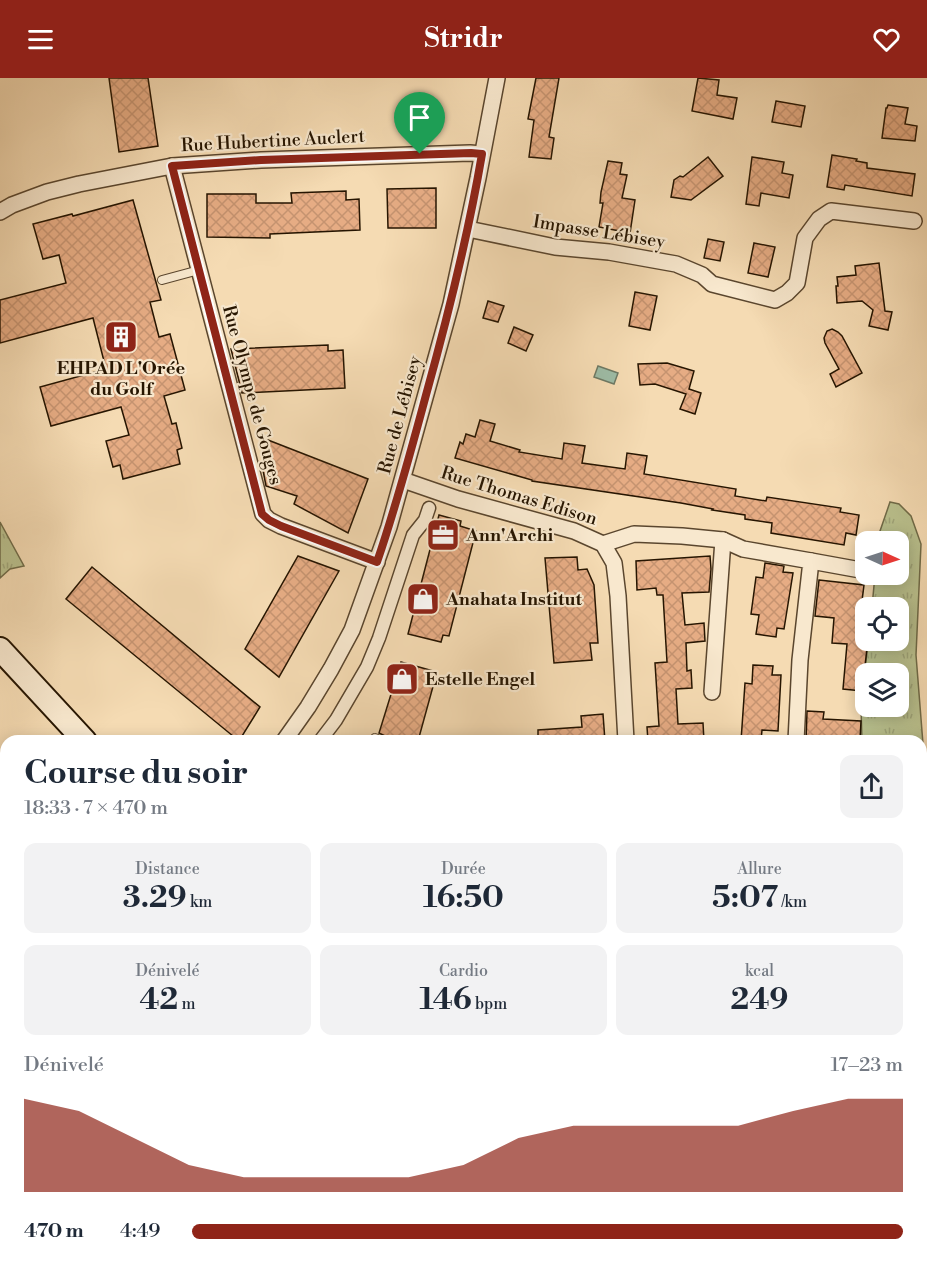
<!DOCTYPE html>
<html lang="fr">
<meta charset="utf-8">
<style>
:root{--surface:#fff;--page:#f2f2f3;--text:#1f2937;--muted:#747a83;--accent:#8f2418}
body{margin:0;font-family:"Libre Bodoni",serif;background:var(--page);color:var(--text);height:100vh;display:flex;flex-direction:column;font-size:22px;white-space:nowrap}
*{box-sizing:border-box;margin:0}
p{font-size:20px;color:var(--muted)}
.icon{flex:none;width:33px;height:33px;fill:none;stroke:currentColor;stroke-width:2;stroke-linecap:round;stroke-linejoin:round}
.map{position:relative;flex:1;overflow:hidden}
.side{position:absolute;left:0px;top:657px;width:927px;height:531px;display:flex;flex-direction:column;background:var(--surface);border-radius:18px 18px 0 0;box-shadow:0 3px 15px #0003}
.side>*{flex:none}
.needle{width:39px;rotate:93deg}
.fabs{position:absolute;left:855px;top:453px;display:grid;gap:12px}
.fabs a{display:grid;place-items:center;width:54px;height:54px;border-radius:12px;background:var(--surface);box-shadow:0 3px 15px #0003;font-size:30px}
.pin{position:absolute;display:grid;place-items:center;width:51px;height:51px;color:#fff;margin:-62px -26px;border-radius:50% 50% 50% 0;rotate:-45deg;box-shadow:0 0 6px #0007}
.pin .icon{rotate:45deg}
.round{display:grid;place-items:center;flex:none;width:63px;height:63px;border-radius:12px;background:var(--page)}
.overview{display:flex;align-items:center;justify-content:space-between;height:102px;padding:0 24px}
h1{font-size:33px;font-weight:700;line-height:45px}
.figures{display:grid;grid-template-columns:repeat(3,1fr);gap:9px;height:102px;padding:6px 24px}
.figures div{display:grid;align-content:center;border-radius:12px;background:var(--page);text-align:center}
.figures b{font-size:30px;font-weight:700}
.figures small{font-size:16px;font-weight:400}
.figures p{font-size:16px}
.chart{height:168px;padding:12px 24px}
.chart p{display:flex;justify-content:space-between}
.chart svg{width:100%;height:108px;margin-top:6px;fill:var(--accent);opacity:.7}
ul{padding:0 24px;list-style:none;font-size:20px}
li{display:grid;grid-template-columns:96px 72px 1fr;align-items:center;height:45px}
li i{height:15px;border-radius:8px;background:var(--accent)}
header{display:flex;justify-content:space-between;align-items:center;height:78px;padding:0 24px;background:var(--accent);color:#fff;font-size:27px;font-weight:700}
.map>svg:first-child{display:block}
.grass{fill:url(#grass-tufts);stroke:#706b48;stroke-width:1.5;fill-rule:evenodd}
.water{fill:#9dbca6;stroke:#6d7964;stroke-width:1.5}
.building{fill:url(#building-cross-hatch);stroke:#261501;stroke-width:1.5}
.lines{fill:none;stroke-linecap:round;stroke-linejoin:round}
.service-casing{stroke:#5a462e;stroke-width:10}
.pedestrian-casing{stroke:#5a462e;stroke-width:15}
.minor-casing{stroke:#5a462e;stroke-width:18}
.secondary-casing{stroke:#261501;stroke-width:26}
.service{stroke:#f8e8ce;stroke-width:8}
.pedestrian{stroke:#f8e8ce;stroke-width:12}
.minor{stroke:#f8e8ce;stroke-width:15}
.secondary{stroke:#f8e8ce;stroke-width:22}
.route-casing{stroke:#fff;stroke-width:12}
.route{stroke:#8f2418;stroke-width:8}
.labels{text-anchor:middle;dominant-baseline:central;stroke-width:4.5;stroke-linejoin:round;paint-order:stroke}
.street-label{font-size:18px;fill:#261501;stroke:#f8e8ce}
.poi-label{font-size:18px;font-weight:bold;fill:#261501;stroke:#f8e8ce;text-anchor:start}
</style>
<header><svg class="icon" aria-label="menu" viewBox="0 0 24 24"><path d="M4 6h16M4 12h16M4 18h16"/></svg>Stridr<svg class="icon" aria-label="heart" viewBox="0 0 24 24"><path d="M12 20l-8-8c-3-5 5-10 8-4 3-6 11-1 8 4z"/></svg></header>
<div class="map">
<svg width="927" height="1188" viewBox="0 0 927 1188">
<defs>
<pattern id="grass-tufts" width="24" height="20" patternUnits="userSpaceOnUse" patternTransform="scale(1.5)"><rect width="24" height="20" fill="#bac18e"/><path d="M3 7l-1-3M5 7V3M7 7l1-3M15 17l-1-3M17 17v-4M19 17l1-3" fill="none" stroke="#a0a579"/></pattern>
<pattern id="building-cross-hatch" width="8" height="8" patternUnits="userSpaceOnUse" patternTransform="scale(1.5)"><rect width="8" height="8" fill="#e6ac84"/><path d="M0 0l8 8M0 8l8-8" fill="none" stroke="#c59370"/></pattern>
</defs>
<rect width="100%" height="100%" fill="#f5dbb3"/>
<filter id="stains"><feTurbulence type="fractalNoise" baseFrequency=".00333" numOctaves="4"/><feColorMatrix values="0 0 0 0 .2 0 0 0 0 .09 0 0 0 0 .02 0 0 0 .5 -.17"/></filter>
<radialGradient id="worn" r=".72"><stop offset=".6" stop-color="#630" stop-opacity="0"/><stop offset="1" stop-color="#630" stop-opacity=".3"/></radialGradient>
<g class="grass">
<path d="M890 424 899 426 911 438 921 466 916 577 926 704 921 732V663H862L861 630 868 563 898 562V530L872 529 875 497 898 496V464L879 463V456ZM866 596H898V628H866Z"/>
<path d="M0 444 24 488 10 491 0 500Z"/>
<path d="M0 837 6 844V1064H0Z"/>
</g>
<g class="water">
<path d="M598 288 618 295 614 306 594 299Z"/>
<path d="M623 1182H720L721 1188H617Z"/>
</g>
<g class="building">
<path d="M109 0H148L158 68 119 74Z"/>
<path d="M536 0H559L549 59 554 60 551 81 529 79 534 42 528 41Z"/>
<path d="M698 0 719 2 717 17 737 20 733 41 692 33Z"/>
<path d="M776 23 805 28 801 49 772 44Z"/>
<path d="M888 27 908 30 905 46 917 48 915 63 882 60 886 30H887Z"/>
<path d="M832 77 857 81 856 83 867 85V90L915 96 912 118 845 107 844 112 827 109Z"/>
<path d="M708 79 723 98 691 122 671 119 674 102 680 98 683 99Z"/>
<path d="M752 79 784 84 782 95 793 97 789 120 761 115 759 128 746 126Z"/>
<path d="M608 83 622 85 620 96 627 97 622 120 635 122 630 155 599 149 603 125H600L601 114Z"/>
<path d="M436 110V150H388L387 111Z"/>
<path d="M346 113V122L359 121 360 152 270 156V160L207 159V116H256V125H292L291 115Z"/>
<path d="M133 122 161 222 150 224 159 259 170 256 185 312 164 318 172 346 176 345 182 370 177 372 180 386 123 401 120 387 113 389 106 363 129 357 121 329 51 348 40 309 106 291 93 240 0 265V222L66 205 59 177 43 181 33 146 72 136 73 138Z"/>
<path d="M708 161 724 164 720 183 704 180Z"/>
<path d="M754 165 775 169 768 199 748 195Z"/>
<path d="M879 185 885 233 892 234 888 252 869 248 873 232 862 223 837 225 836 208H838L837 199 856 197 855 188Z"/>
<path d="M635 214 657 218 650 252 629 248Z"/>
<path d="M488 223 504 228 498 244 483 240Z"/>
<path d="M514 249 533 257 526 273 508 265Z"/>
<path d="M832 251 838 254 842 258 862 295 836 309 830 296 839 291 825 265 824 260 827 253Z"/>
<path d="M328 267V273L343 272 345 310 242 315 231 271Z"/>
<path d="M667 285 694 293 689 311 701 315 695 336 680 331 686 316 655 306 640 307 638 286Z"/>
<path d="M480 342 495 346 490 363 520 372 519 374 562 381 564 365 585 368 582 385 625 391 627 375 647 378 644 396 736 411 735 418 766 423 767 419 841 430 840 434 859 437 856 457 846 455 844 467 771 455 772 445 745 441V437L712 432 713 431 681 425 532 403V402L455 380 460 364 463 366 466 356 475 359Z"/>
<path d="M268 362 368 401 348 455 294 426 297 418 266 408 262 387Z"/>
<path d="M439 437 461 443 460 448 476 453 449 558 443 557 441 564 408 556Z"/>
<path d="M298 478 339 493 279 599 245 571Z"/>
<path d="M710 478 711 491 709 514 682 515 685 547 704 545 705 563 686 565 687 593 691 592 692 610 676 611 678 646 703 645 704 663H648L647 649 659 648 655 585 667 584 663 517H657L656 510 637 512 636 483Z"/>
<path d="M577 479 578 492 587 491 594 507 598 565H590L592 582 554 585 545 480Z"/>
<path d="M765 485 784 488 783 494 793 495 784 551 777 550 776 559 756 556 759 537 751 536 756 499 763 500Z"/>
<path d="M92 489 260 629 239 663 66 521Z"/>
<path d="M819 502 864 507 862 523H866V562H868L862 613 843 611 847 566 832 565 834 540 815 538Z"/>
<path d="M401 584 437 594 418 663H395L379 655Z"/>
<path d="M753 587 773 588 772 597H781L778 653 762 652 761 663H741L745 605 752 606Z"/>
<path d="M807 633 824 634 823 641 861 643 860 662 806 663Z"/>
<path d="M603 636 605 663H538V652L582 649 581 638Z"/>
</g>
<g class="lines">
<defs>
<g id="service">
<path d="M162 202 199 192"/>
<path d="M375 660 382 663"/>
<path d="M0 1077 6 1078"/>
</g>
<path id="pedestrian" d="M320 663 336 642 367 589 379 560 413 457 425 442 429 430"/>
<g id="minor">
<path d="M172 88 263 436 269 442 281 448 377 484"/>
<path d="M0 134 12 127 47 114 79 106 172 88 261 82 470 75 482 76"/>
<path d="M468 151 555 169 609 174 676 186 702 197 712 206 775 222 787 215 797 205 805 160 819 141 831 133 914 143"/>
<path d="M403 402 458 421 574 453 603 466 614 485 618 518 626 663"/>
<path d="M603 466 634 456 682 458 723 462 743 471 811 483 800 582 796 663"/>
<path d="M811 483 866 493"/>
<path d="M712 614 723 462"/>
<path d="M284 663 308 629 331 591 352 552 389 449 451 226 478 100 497 0"/>
<path d="M65 1188 66 1182"/>
</g>
<g id="secondary">
<path d="M0 571 85 663"/>
<path d="M407 1182V1188"/>
</g>
</defs>
<use href="#service" class="service-casing"/>
<use href="#pedestrian" class="pedestrian-casing"/>
<use href="#minor" class="minor-casing"/>
<use href="#secondary" class="secondary-casing"/>
<use href="#service" class="service"/>
<use href="#pedestrian" class="pedestrian"/>
<use href="#minor" class="minor"/>
<use href="#secondary" class="secondary"/>
</g>
<g class="lines">
<defs>
<path id="route" d="M471 75 482 76C468 158 448 238 426 317 411 373 396 429 377 484L281 448 269 442 262 436 172 88 261 82Z"/>
</defs>
<use href="#route" class="route-casing"/>
<use href="#route" class="route"/>
</g>
<defs>
<symbol id="building-square" viewBox="-11 -11 22 22"><rect x="-9" y="-9" width="18" height="18" rx="4" fill="#8f2418" stroke="#f8e8ce"/><path d="M-4-6H4V6H1V3H-1V6H-4ZM-2.5-4.3h1.7v1.8h-1.7ZM.8-4.3h1.7v1.8H.8ZM-2.5-1h1.7V.8h-1.7ZM.8-1h1.7V.8H.8Z" fill="#fff"/></symbol>
<symbol id="office-square" viewBox="-11 -11 22 22"><rect x="-9" y="-9" width="18" height="18" rx="4" fill="#8f2418" stroke="#f8e8ce"/><path d="M-6-3h4V-5.5h4V-3h4V5H-6ZM-1-4.5V-3h2v-1.5ZM-6 0V1H6V0Z" fill="#fff"/></symbol>
<symbol id="shop-square" viewBox="-11 -11 22 22"><rect x="-9" y="-9" width="18" height="18" rx="4" fill="#8f2418" stroke="#f8e8ce"/><path d="M-5-2.5h2.3a2.7 3.5 0 0 1 5.4 0H5L5.5 6h-11ZM-1.5-2.5h3a1.5 2.3 0 0 0-3 0Z" fill="#fff"/></symbol>
</defs>
<g fill-rule="evenodd">
<use href="#building-square" x="102" y="240" width="38" height="38"/>
<use href="#office-square" x="424" y="438" width="38" height="38"/>
<use href="#shop-square" x="404" y="502" width="38" height="38"/>
<use href="#shop-square" x="383" y="582" width="38" height="38"/>
</g>
<g class="labels">
<g class="street-label">
<text transform="translate(273 63) rotate(-3)">Rue Hubertine Auclert</text>
<text transform="translate(599 154) rotate(9)">Impasse Lébisey</text>
<text transform="translate(252 317) rotate(75)">Rue Olympe de Gouges</text>
<text transform="translate(400 337) rotate(-75)">Rue de Lébisey</text>
<text transform="translate(519 418) rotate(17)">Rue Thomas Edison</text>
</g>
<g class="poi-label">
<text x="121" y="290" text-anchor="middle">EHPAD L'Orée<tspan x="121" dy="21">du Golf</tspan></text>
<text x="466" y="457">Ann'Archi</text>
<text x="446" y="521">Anahata Institut</text>
<text x="425" y="601">Estelle Engel</text>
</g>
</g>
<rect width="100%" height="100%" filter="url(#stains)"/>
<rect width="100%" height="100%" fill="url(#worn)"/>
</svg>
<div class="fabs">
<a><svg class="needle" viewBox="-14 -14 28 28"><path d="M0-13l5 13h-10z" fill="#e53935"/><path d="M0 13l5-13h-10z" fill="#747a83"/></svg></a>
<a><svg class="icon" aria-label="locate" viewBox="0 0 24 24"><circle cx="12" cy="12" r="6"/><path d="M12 2v4M12 18v4M2 12h4M18 12h4"/></svg></a>
<a><svg class="icon" aria-label="layers" viewBox="0 0 24 24"><path d="M12 4l9 5-9 5-9-5zM3 14l9 5 9-5"/></svg></a>
</div>
<div class="pin" style="left:420px;top:76px;background:#1e9e55"><svg class="icon" aria-label="arrive" viewBox="0 0 24 24"><path d="M6 21V4h12l-3 4 3 4H6"/></svg></div>
<section class="side">
<div class="overview"><div><h1>Course du soir</h1><p>18:33 · 7 × 470 m</p></div><a class="round"><svg class="icon" aria-label="share" viewBox="0 0 24 24"><path d="M12 15V3M7 8l5-5 5 5M5 13v7h14v-7"/></svg></a></div>
<div class="figures">
<div><p>Distance</p><b>3.29<small> km</small></b></div>
<div><p>Durée</p><b>16:50</b></div>
<div><p>Allure</p><b>5:07<small> /km</small></b></div>
</div>
<div class="figures">
<div><p>Dénivelé</p><b>42<small> m</small></b></div>
<div><p>Cardio</p><b>146<small> bpm</small></b></div>
<div><p>kcal</p><b>249</b></div>
</div>
<div class="chart"><p><span>Dénivelé</span>17–23 m</p>
<svg viewBox="0 0 160 44" preserveAspectRatio="none"><path d="M0 44V6L10 11L20 22L30 33L40 38L50 38L60 38L70 38L80 33L90 22L100 17L110 17L120 17L130 17L140 11L150 6L160 6V44z"/></svg>
</div>
<ul>
<li><b>470 m</b>4:49<i style="width:100%"></i></li>
</ul>
</section>
</div>
